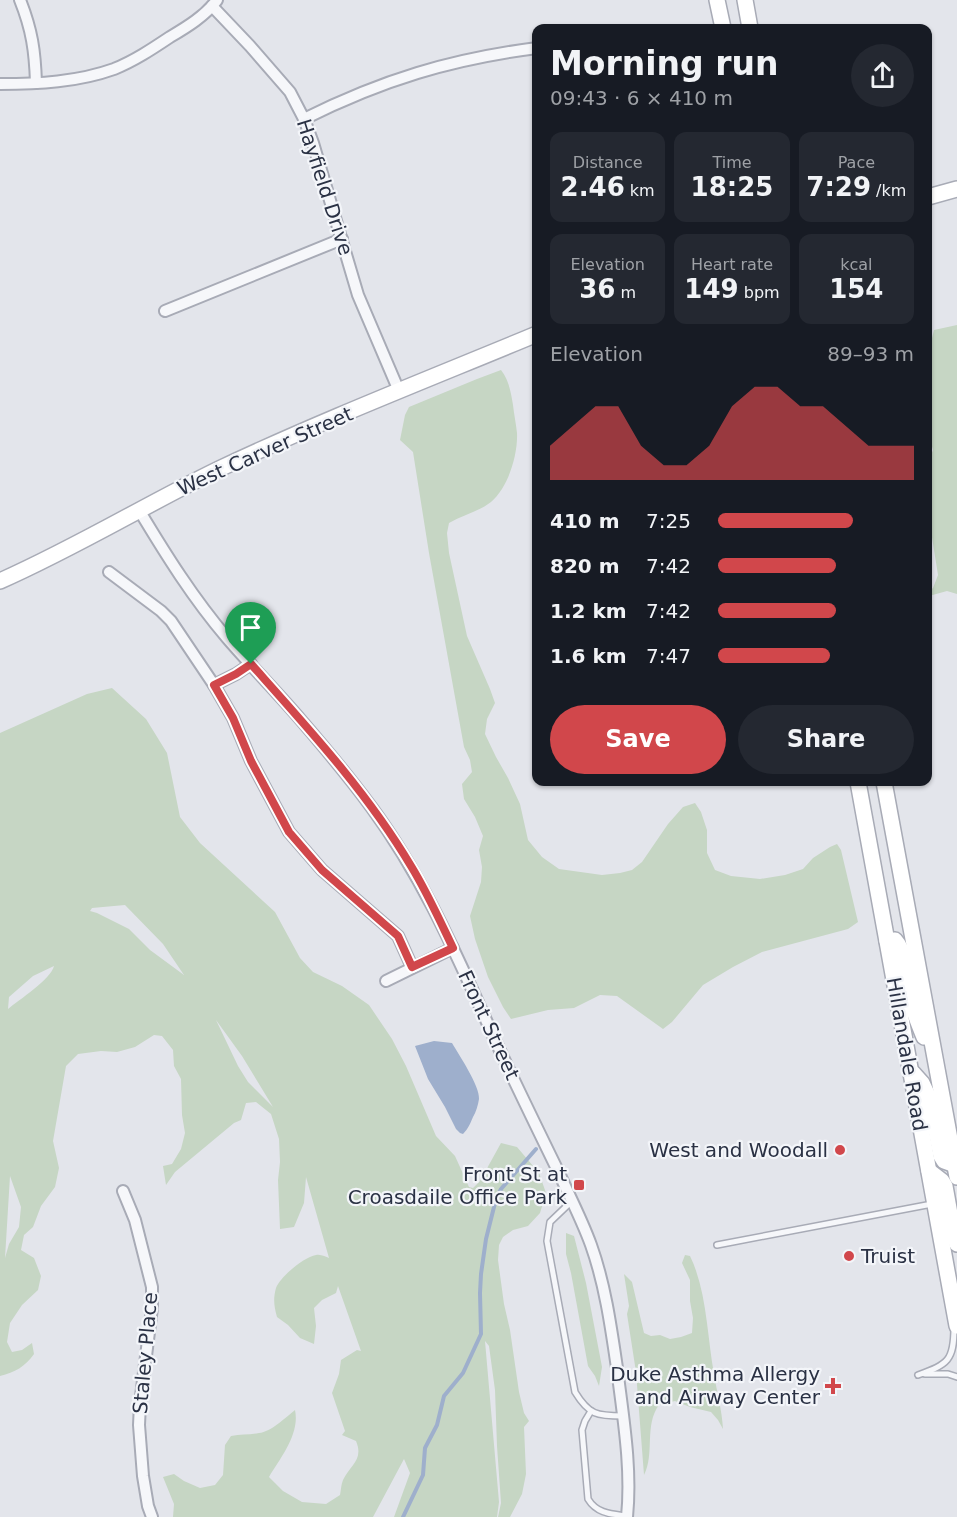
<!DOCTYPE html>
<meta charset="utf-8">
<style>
:root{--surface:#171b24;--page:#242831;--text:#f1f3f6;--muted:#9ea1a6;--accent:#d1474b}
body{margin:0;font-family:"DejaVu Sans",sans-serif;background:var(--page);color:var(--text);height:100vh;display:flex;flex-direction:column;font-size:22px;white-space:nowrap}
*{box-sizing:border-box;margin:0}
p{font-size:20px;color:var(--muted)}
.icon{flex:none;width:33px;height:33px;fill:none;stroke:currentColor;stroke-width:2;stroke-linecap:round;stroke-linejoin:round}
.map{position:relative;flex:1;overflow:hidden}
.panel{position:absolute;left:532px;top:24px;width:400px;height:762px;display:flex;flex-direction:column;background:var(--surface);border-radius:12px;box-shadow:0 2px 4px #0004}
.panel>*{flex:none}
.pin{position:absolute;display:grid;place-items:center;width:51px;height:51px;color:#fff;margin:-62px -26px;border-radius:50% 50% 50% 0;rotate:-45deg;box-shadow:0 0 6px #0007}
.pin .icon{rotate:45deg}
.round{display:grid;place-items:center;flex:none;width:63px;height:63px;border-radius:32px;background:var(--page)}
.summary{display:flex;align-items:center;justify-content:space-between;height:102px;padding:0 18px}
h1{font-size:33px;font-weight:600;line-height:45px}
.metrics{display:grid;grid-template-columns:repeat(3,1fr);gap:9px;height:102px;padding:6px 18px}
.metrics div{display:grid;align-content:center;border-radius:12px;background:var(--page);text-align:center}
.metrics b{font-size:26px;font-weight:600}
.metrics small{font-size:16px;font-weight:400}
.metrics p{font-size:16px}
.chart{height:168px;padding:12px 18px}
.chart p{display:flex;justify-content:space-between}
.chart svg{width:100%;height:108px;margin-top:6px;fill:var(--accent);opacity:.7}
.action{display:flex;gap:12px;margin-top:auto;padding:12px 18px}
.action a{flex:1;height:69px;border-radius:36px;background:var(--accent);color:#fff;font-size:24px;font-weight:600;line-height:69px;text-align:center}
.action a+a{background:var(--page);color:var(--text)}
ul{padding:0 18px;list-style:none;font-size:20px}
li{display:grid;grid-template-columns:96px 72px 1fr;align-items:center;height:45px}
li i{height:15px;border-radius:8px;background:var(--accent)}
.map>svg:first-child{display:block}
.green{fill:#c6d6c4;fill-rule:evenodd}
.water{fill:#9eafcc}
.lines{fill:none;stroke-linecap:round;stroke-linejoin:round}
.stream{stroke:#9eafcc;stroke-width:4}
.lane-casing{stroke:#a8abb6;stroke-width:8}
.street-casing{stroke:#a8abb6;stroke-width:14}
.secondary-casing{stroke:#a8abb6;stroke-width:18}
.lane{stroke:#f6f7fa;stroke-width:5}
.street{stroke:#f6f7fa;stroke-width:10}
.secondary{stroke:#fff;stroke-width:15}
.route-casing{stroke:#fff;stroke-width:12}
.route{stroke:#d1474b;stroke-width:8}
.poi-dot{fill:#d1474b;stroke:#f3f5f9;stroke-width:2}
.labels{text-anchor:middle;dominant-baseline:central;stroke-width:4.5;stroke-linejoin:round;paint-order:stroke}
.street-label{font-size:20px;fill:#2a3144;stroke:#f3f5f9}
.poi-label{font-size:20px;fill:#2a3144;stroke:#f3f5f9;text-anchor:end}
</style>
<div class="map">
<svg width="957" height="1517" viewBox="0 0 957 1517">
<rect width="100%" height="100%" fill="#e3e5eb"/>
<g class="green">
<path d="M957 325V594L947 591 929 596V591L933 588 938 575 931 531 932 492 928 469 929 460 933 450 929 437V350L934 330Z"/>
<path d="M501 370C509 380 511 393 513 405 514 414 516 424 517 433 518 455 508 488 491 502 478 512 463 515 449 523L447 533 449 553 467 636 490 689 495 703 487 719 485 734 496 757 508 778 520 804 528 840 542 857 559 869 602 875 620 873 632 870 642 862 668 824 683 807 695 803 701 812 707 830V853L715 870 731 876 760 879 785 875 803 869 813 858 830 847 837 844 841 850 858 922 848 929 762 952 733 967 703 985 672 1022 663 1029 617 996 600 995 574 1008 548 1010 511 1019 503 1007 488 977 475 939 470 916 481 882 482 867 479 850 483 836 475 817 464 799 462 784 472 772 470 760 464 747 429 553 413 452 400 440 405 415 409 407 477 379Z"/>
<path d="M112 688 146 719 167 753 180 817 200 843 275 912 300 958 313 972 342 986 369 1005 392 1039 406 1066 436 1136 455 1156 469 1187 473 1188 480 1181 501 1143 517 1147 539 1173 546 1193 540 1213 528 1226 513 1230 503 1237 499 1245 498 1260 504 1304 510 1330 519 1392 524 1413 529 1421 524 1427 526 1474 522 1494 510 1517H498L501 1503 497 1446 495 1390 489 1346 485 1341 499 1502 497 1517H394L410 1473 404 1459 373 1517H173L174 1504 163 1477 174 1474 184 1481 200 1488 215 1485 223 1475 225 1445 231 1436C241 1434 250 1435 259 1433 271 1432 286 1417 295 1410 300 1434 281 1457 269 1477L283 1491 302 1502 326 1504 340 1495C341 1490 341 1485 343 1480 350 1465 364 1460 356 1441L342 1435 345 1431 332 1393 339 1374 341 1360 357 1350 361 1351 338 1286 336 1293 322 1300 314 1308 316 1326 314 1344 300 1338 288 1325 277 1317C274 1306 273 1299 276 1288 280 1277 304 1257 316 1255 321 1254 326 1257 329 1258L306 1177 304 1203 294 1227 280 1229 278 1180 280 1162 279 1139 271 1114 256 1102 246 1103 241 1120 234 1123 175 1172 166 1185 163 1166 172 1164 181 1149 185 1133 182 1115 181 1079 174 1066 173 1050 162 1036 154 1035 135 1047 117 1052 101 1051 78 1054 66 1066 53 1141 59 1168 55 1187 41 1206 33 1227 24 1235 21 1250 34 1258 41 1276 38 1290 22 1305 10 1323 7 1342 12 1352 22 1350 32 1343 34 1354C25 1367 15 1372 0 1376V733L87 694ZM125 905 163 944 184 975 150 950 129 929 97 913 90 911 92 908ZM54 966C51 979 19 1000 8 1009L9 997 33 976ZM216 1020 242 1056 273 1107 248 1082 238 1066ZM10 1176 21 1207 19 1227 9 1244 5 1258Z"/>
<path d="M566 1233 574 1236 586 1283 602 1367 599 1386 595 1376 588 1366 571 1273 566 1254Z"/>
<path d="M685 1255 690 1256C707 1291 707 1336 714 1374 717 1393 722 1410 723 1429L718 1420 711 1412 690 1407 675 1401 659 1405C644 1425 655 1454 644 1475L636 1372 627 1314 629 1306 624 1274 632 1282 644 1333 651 1336 660 1335 670 1339 681 1337 692 1333 693 1318 690 1301V1280L682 1263Z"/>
</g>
<path class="water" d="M434 1041 452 1043C459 1055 480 1086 479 1099 478 1105 476 1112 473 1117 470 1124 468 1129 463 1134L460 1133 456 1129 445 1107 428 1079 415 1046Z"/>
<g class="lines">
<path class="stream" d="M403 1517 423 1475 425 1448 437 1425 444 1396 463 1373 481 1334 480 1293 481 1274 486 1239 496 1199 501 1189 536 1149"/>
<defs>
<g id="lane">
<path d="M572 1201 550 1222 547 1241 575 1392C589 1415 597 1416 623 1416"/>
<path d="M717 1245 932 1204"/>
<path d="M925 1374H948L957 1377"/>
<path d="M918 1375C948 1364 954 1361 954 1327"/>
<path d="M591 1411 585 1421 582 1430 588 1499C597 1514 612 1514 627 1516"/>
</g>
<g id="street">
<path d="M20 0C32 30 35 51 36 83"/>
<path d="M212 6 250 46 290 92 304 119 313 143 358 295 399 391"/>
<path d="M0 84C38 84 78 82 114 69 134 61 152 49 170 37 187 27 205 16 217 0"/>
<path d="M304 119C382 80 451 59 537 48"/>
<path d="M165 311 342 239"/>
<path d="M139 510C166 555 193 598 227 638 251 666 276 691 300 719 325 748 350 778 372 808 425 880 459 961 496 1042 516 1085 537 1128 558 1171 569 1195 582 1220 591 1245 605 1284 611 1327 617 1368 623 1417 632 1468 627 1517"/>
<path d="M109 572 161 611 171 621 214 685 233 718 251 761 289 832 322 870 398 936 412 967"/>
<path d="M214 685 236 674 251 664"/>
<path d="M386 981 453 948"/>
<path d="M123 1191 135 1220 152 1287V1308L140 1404 139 1425 143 1476 148 1506 152 1517"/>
</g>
<g id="secondary">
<path d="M717 0 723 28"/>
<path d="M745 0 750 28"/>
<path d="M928 197 957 189"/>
<path d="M0 581C75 548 145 505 219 469 323 420 431 378 537 334"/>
<path d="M858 782 957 1326"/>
<path d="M884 782 957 1177"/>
<path d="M887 941 895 940C907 953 908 984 911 1001 914 1013 919 1025 924 1037"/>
<path d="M913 1073 922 1083 930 1100 941 1156 944 1161 955 1165"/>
<path d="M929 1171 942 1181 945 1186 954 1236 957 1244"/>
</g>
</defs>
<use href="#lane" class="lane-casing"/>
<use href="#street" class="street-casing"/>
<use href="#secondary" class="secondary-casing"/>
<use href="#lane" class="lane"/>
<use href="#street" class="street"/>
<use href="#secondary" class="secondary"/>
</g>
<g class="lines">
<defs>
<path id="route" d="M251 664C308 728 367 792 411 866 427 892 440 921 453 948L412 967 398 936 322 870 289 832 251 761 233 718 214 685 236 674Z"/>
</defs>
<use href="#route" class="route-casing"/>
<use href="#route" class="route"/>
</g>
<g class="poi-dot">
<circle cx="840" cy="1150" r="6"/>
<rect x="573" y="1179" width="12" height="12" rx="3"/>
<circle cx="849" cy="1256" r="6"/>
<path d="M830 1377h6v6h6v6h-6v6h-6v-6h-6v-6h6z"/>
</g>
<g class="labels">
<g class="street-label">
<text transform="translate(325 187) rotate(72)">Hayfield Drive</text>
<text transform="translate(265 451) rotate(-24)">West Carver Street</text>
<text transform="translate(489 1025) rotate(65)">Front Street</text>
<text transform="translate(907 1054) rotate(80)">Hillandale Road</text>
<text transform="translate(145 1353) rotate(-85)">Staley Place</text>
</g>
<g class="poi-label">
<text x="828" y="1150">West and Woodall</text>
<text x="567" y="1174">Front St at<tspan x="567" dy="23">Croasdaile Office Park</tspan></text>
<text x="861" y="1256" text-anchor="start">Truist</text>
<text x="820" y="1374">Duke Asthma Allergy<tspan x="820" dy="23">and Airway Center</tspan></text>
</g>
</g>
</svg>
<div class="pin" style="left:251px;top:664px;background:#1e9e55"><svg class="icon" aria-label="arrive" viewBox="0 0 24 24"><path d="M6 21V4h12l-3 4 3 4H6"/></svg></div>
<section class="panel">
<div class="summary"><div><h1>Morning run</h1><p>09:43 · 6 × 410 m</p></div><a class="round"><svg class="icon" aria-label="share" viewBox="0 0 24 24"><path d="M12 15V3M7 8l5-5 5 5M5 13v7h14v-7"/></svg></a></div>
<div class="metrics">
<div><p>Distance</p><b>2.46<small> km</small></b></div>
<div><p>Time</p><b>18:25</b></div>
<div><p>Pace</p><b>7:29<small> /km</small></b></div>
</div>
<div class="metrics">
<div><p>Elevation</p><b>36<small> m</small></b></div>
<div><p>Heart rate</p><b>149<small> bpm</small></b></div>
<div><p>kcal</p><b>154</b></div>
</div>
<div class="chart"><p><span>Elevation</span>89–93 m</p>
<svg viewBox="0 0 160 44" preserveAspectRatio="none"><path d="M0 44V30L10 22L20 14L30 14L40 30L50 38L60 38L70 30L80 14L90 6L100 6L110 14L120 14L130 22L140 30L150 30L160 30V44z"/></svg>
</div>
<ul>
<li><b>410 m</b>7:25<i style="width:69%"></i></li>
<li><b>820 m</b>7:42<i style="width:60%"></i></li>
<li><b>1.2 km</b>7:42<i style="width:60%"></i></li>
<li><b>1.6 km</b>7:47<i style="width:57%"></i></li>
</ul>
<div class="action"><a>Save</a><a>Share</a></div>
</section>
</div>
